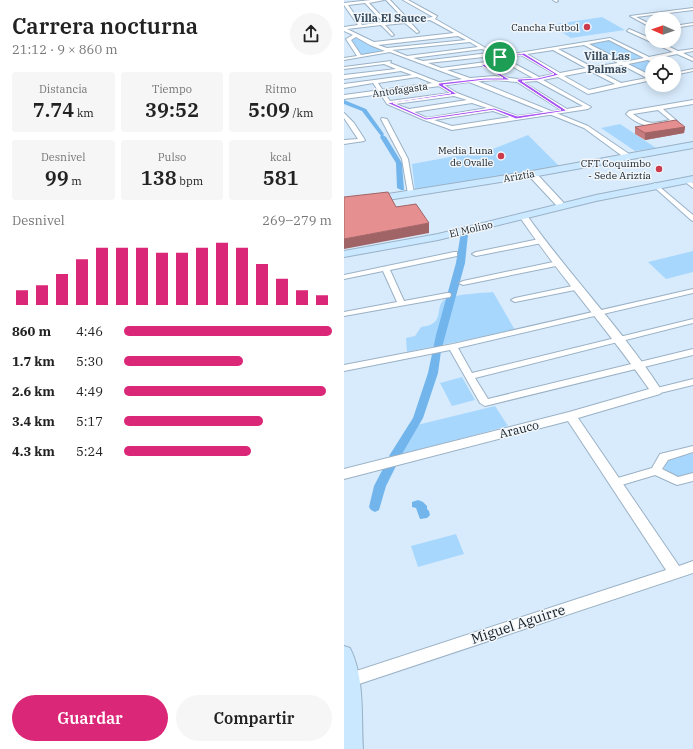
<!DOCTYPE html>
<html lang="es">
<meta charset="utf-8">
<style>
:root{--surface:#fff;--page:#f6f6f6;--text:#222;--muted:#767676;--accent:#db2777}
body{margin:0;font-family:"IBM Plex Serif",serif;background:var(--page);color:var(--text);height:100vh;display:flex;flex-direction:column;font-size:15px;white-space:nowrap}
*{box-sizing:border-box;margin:0}
p{font-size:13px;color:var(--muted)}
.icon{flex:none;width:22px;height:22px;fill:none;stroke:currentColor;stroke-width:2;stroke-linecap:round;stroke-linejoin:round}
.map{position:relative;flex:1;overflow:hidden}
.sheet{display:flex;flex-direction:column;background:var(--surface);width:344px}
.sheet>*{flex:none}
.needle{width:26px;rotate:272deg}
.controls{position:absolute;left:301px;top:12px;display:grid;gap:8px}
.controls a{display:grid;place-items:center;width:36px;height:36px;border-radius:50%;background:var(--surface);box-shadow:0 2px 10px #0003;font-size:20px}
.pin{position:absolute;display:grid;place-items:center;width:34px;height:34px;color:#fff;margin:-17px;border:2px solid #fff;border-radius:50%;box-shadow:0 1px 4px #0007}
.round{display:grid;place-items:center;flex:none;width:42px;height:42px;border-radius:21px;background:var(--page)}
.headline{display:flex;align-items:center;justify-content:space-between;height:68px;padding:0 12px}
h1{font-size:22px;font-weight:600;line-height:30px}
.figures{display:grid;grid-template-columns:repeat(3,1fr);gap:6px;height:68px;padding:4px 12px}
.figures div{display:grid;align-content:center;border-radius:4px;background:var(--page);text-align:center}
.figures b{font-size:20px;font-weight:600}
.figures small{font-size:11px;font-weight:400}
.figures p{font-size:11px}
.chart{height:112px;padding:8px 12px}
.chart p{display:flex;justify-content:space-between}
.chart svg{width:100%;height:72px;margin-top:4px;stroke:var(--accent);stroke-width:6}
.button{display:flex;gap:8px;margin-top:auto;padding:8px 12px}
.button a{flex:1;height:46px;border-radius:24px;background:var(--accent);color:#fff;font-size:16px;font-weight:600;line-height:46px;text-align:center}
.button a+a{background:var(--page);color:var(--text)}
ul{padding:0 12px;list-style:none;font-size:13px}
li{display:grid;grid-template-columns:64px 48px 1fr;align-items:center;height:30px}
li i{height:10px;border-radius:5px;background:var(--accent)}
main{display:flex;flex:1;min-height:0}
.map>svg:first-child{display:block}
.green{fill:#a8d7fe}
.water{fill:#71b5ec}
.lines{fill:none;stroke-linecap:round;stroke-linejoin:round}
.canal{fill:#71b5ec;fill-rule:evenodd}
.minor-casing{stroke:#9ab1c5;stroke-width:2}
.tertiary-casing{stroke:#9ab1c5;stroke-width:2}
.secondary-casing{stroke:#9ab1c5;stroke-width:2}
.minor{fill:#fff;fill-rule:evenodd}
.tertiary{fill:#fff;fill-rule:evenodd}
.secondary{fill:#cae8ff;fill-rule:evenodd}
.wall{fill:#c67b7d}
.shaded-wall{fill:#a16466}
.building{fill:#e68f91;stroke:#a16466}
.route{fill:#a855f7;stroke:#fff;fill-rule:evenodd}
.poi-dot{fill:#cb3b4d;stroke:#f1f6fa;stroke-width:1.5}
.labels{text-anchor:middle;dominant-baseline:central;stroke-width:3;stroke-linejoin:round;paint-order:stroke}
.far-poi-label{font-size:10px;fill:#141d24;stroke:#f1f6fa;text-anchor:end}
.far-street-label{font-size:10px;fill:#141d24;stroke:#f1f6fa}
.far-neighbourhood-label{font-size:11px;font-weight:bold;fill:#394d5f;stroke:#f1f6fa}
.street-label{font-size:12px;fill:#141d24;stroke:#f1f6fa}
.near-street-label{font-size:14px;fill:#141d24;stroke:#f1f6fa}
</style>
<main>
<section class="sheet">
<div class="headline"><div><h1>Carrera nocturna</h1><p>21:12 · 9 × 860 m</p></div><a class="round"><svg class="icon" aria-label="share" viewBox="0 0 24 24"><path d="M12 15V3M7 8l5-5 5 5M5 13v7h14v-7"/></svg></a></div>
<div class="figures">
<div><p>Distancia</p><b>7.74<small> km</small></b></div>
<div><p>Tiempo</p><b>39:52</b></div>
<div><p>Ritmo</p><b>5:09<small> /km</small></b></div>
</div>
<div class="figures">
<div><p>Desnivel</p><b>99<small> m</small></b></div>
<div><p>Pulso</p><b>138<small> bpm</small></b></div>
<div><p>kcal</p><b>581</b></div>
</div>
<div class="chart"><p><span>Desnivel</span>269–279 m</p>
<svg viewBox="0 0 160 44" preserveAspectRatio="none"><path d="M5 44V35M15 44V32M25 44V25M35 44V16M45 44V9M55 44V9M65 44V9M75 44V12M85 44V12M95 44V9M105 44V6M115 44V9M125 44V19M135 44V28M145 44V35M155 44V38"/></svg>
</div>
<ul>
<li><b>860 m</b>4:46<i style="width:100%"></i></li>
<li><b>1.7 km</b>5:30<i style="width:57%"></i></li>
<li><b>2.6 km</b>4:49<i style="width:97%"></i></li>
<li><b>3.4 km</b>5:17<i style="width:67%"></i></li>
<li><b>4.3 km</b>5:24<i style="width:61%"></i></li>
</ul>
<div class="button"><a>Guardar</a><a>Compartir</a></div>
</section>
<div class="map">
<svg width="349" height="749" viewBox="0 0 349 749">
<rect width="100%" height="100%" fill="#d8ebfc"/>
<g class="green">
<path d="M258 17 281 30 227 38 206 25Z"/>
<path d="M12 38 41 51 19 56 7 39Z"/>
<path d="M266 39 302 57 278 62 242 43Z"/>
<path d="M303 58 313 63H308V77L279 62Z"/>
<path d="M276 124 312 148 291 151 257 128Z"/>
<path d="M184 135 215 166 71 190 68 164 149 149Z"/>
<path d="M349 251V272L322 279 304 262Z"/>
<path d="M149 292 171 330 63 352 62 338 71 336 77 327C105 324 87 304 104 298 115 294 137 293 149 292Z"/>
<path d="M118 377 131 400 108 406 96 383Z"/>
<path d="M151 406 164 426 53 456 73 425Z"/>
<path d="M349 453V474L336 477 321 472 320 466 323 459Z"/>
<path d="M112 534 120 554 74 567 67 546Z"/>
</g>
<path class="water" d="M74 500 79 502 83 506V509L85 511 86 515 83 518 76 519 72 508 68 507V502Z"/>
<g class="lines">
<g class="canal">
<path d="M0 100 22 109 40 134 39 135 42 137 58 163 60 190H57L53 188 52 163 36 137 37 136 18 111 0 104Z"/>
<path d="M117 232H123L124 234 121 263 97 351 94 373 79 418 55 459H47L45 456 69 418 84 373 92 335 112 263Z"/>
<path d="M46 462 50 463 52 466 42 486 35 510 31 512 27 510 25 507 30 486 42 463Z"/>
</g>
<defs>
<g id="minor">
<path d="M27 0H40L25 3 43 22 61 20 42 0H46L65 20 89 17 59 0H64L93 16 91 19 156 56 266 38 305 57 329 52 283 31 285 29 308 39V41H313L334 51 349 49V51L339 53 349 58V61L333 54 309 59 316 63H310L304 60 284 64 308 76V80L244 94 214 77 199 80 247 107 244 109 108 130 80 120 43 104 29 83 0 88V84L68 75 57 71 0 79V75L52 69 40 64 0 69V67L47 61 46 63 97 83 113 93 173 116 217 110 173 82 151 80 126 82 46 52 0 60V58L13 56 2 39 9 35 0 31V27L14 25 0 5V3ZM21 3 39 22 18 25 4 5ZM86 20 110 33 30 42 3 29 37 25 48 36 50 35 41 25 61 23 73 33 75 32 66 22ZM114 36 122 40 43 48 34 45ZM12 37 26 45 41 51 17 55 7 40ZM265 40 300 58 280 62 245 44ZM126 42 134 47 63 56 48 50ZM240 45 274 63 248 67 214 49ZM138 49 145 53 79 61 69 58ZM209 50 242 68 216 73 183 54ZM177 55 210 74 195 77 160 58ZM149 56 157 60 97 68 84 63ZM162 63 189 78 174 79 151 76 126 78 103 70ZM278 65 303 78 277 83 252 70ZM246 71 271 84 245 90 220 76ZM73 77 93 85 106 93 46 101 34 83ZM193 81 239 106 223 109 179 82ZM110 96 123 100 65 109 51 104ZM128 103 143 108 83 118 70 112ZM149 111 166 117 108 126 90 120Z"/>
<path d="M209 0H213L214 1 212 2Z"/>
<path d="M349 8V10L292 17 308 25V28L286 16Z"/>
<path d="M349 23V25L330 28V26Z"/>
<path d="M349 69V71L330 75V73Z"/>
<path d="M349 100V104L319 109 333 121C329 123 325 124 321 125 305 128 294 125 282 114L285 111ZM314 110 326 120C308 124 304 125 289 114Z"/>
<path d="M0 113 10 123 21 140 20 141 0 144V140L14 139 0 118Z"/>
<path d="M38 118 43 119 64 159 70 194 69 195 64 194 58 159 37 119Z"/>
<path d="M342 178 349 183V188L340 181V179Z"/>
<path d="M311 183 349 215V221L347 220 309 186 308 185Z"/>
<path d="M195 239H198V243L132 256 128 254 132 252Z"/>
<path d="M110 252H113V256L46 270 60 301 103 293H106L107 295 106 297 0 316V312L53 302 39 271 0 279V275Z"/>
<path d="M214 261H217V265L119 285 115 283 119 281Z"/>
<path d="M233 285H236L237 287 236 289 171 302 167 300 171 298Z"/>
<path d="M349 289V293L114 348 128 373 349 319V323L131 378 144 399 349 349V355L141 406 136 403 106 350 0 371V365L109 344Z"/>
<path d="M349 379V385L312 394 307 391 309 389Z"/>
<path d="M349 446V452L324 460 318 469 334 477 349 473V481L333 485 311 475 271 487 267 486 266 483 267 480 308 468 316 454Z"/>
</g>
<g id="tertiary">
<path d="M126 78 244 126 288 156 287 158H281L240 128 125 82 0 99V95Z"/>
<path d="M185 172H191L219 202 220 204 219 206H213L185 176Z"/>
<path d="M179 213 182 214C225 275 278 329 318 391L316 394 234 418 335 566 349 561V573L0 689V675L322 570 224 421 0 479V469L225 412 305 389C264 330 216 276 175 216Z"/>
</g>
<g id="secondary">
<path d="M349 142V148L188 177 0 207V201L188 171Z"/>
<path d="M349 176V182L252 201 94 240 0 257V251L94 234 252 195Z"/>
<path d="M0 646 6 648C21 678 17 716 19 749H0Z"/>
</g>
</defs>
<use href="#minor" class="minor-casing"/>
<use href="#tertiary" class="tertiary-casing"/>
<use href="#secondary" class="secondary-casing"/>
<use href="#minor" class="minor"/>
<use href="#tertiary" class="tertiary"/>
<use href="#secondary" class="secondary"/>
</g>
<path class="wall" d="M291 127H341L340 133 301 140 291 134Z"/>
<g class="shaded-wall">
<path d="M341 127 340 133 301 140V133Z"/>
<path d="M85 223V233L0 249V239Z"/>
</g>
<g class="building">
<path d="M332 120 341 127 301 133 291 127Z"/>
<path d="M44 192 52 207 72 204 85 223 0 239V197Z"/>
</g>
<path class="route" d="M180 53 215 75 194 80 178 81 222 110V111L172 119 150 110 82 120 43 103 107 93 94 85 95 83 141 78H159L137 65 160 61 155 57ZM178 55 210 74 194 78 174 79 173 81 217 110 173 116 150 108 82 118 49 103 113 94 99 85 141 80H165V79L142 65 164 62 160 58Z"/>
<g class="poi-dot">
<circle cx="243" cy="27" r="4"/>
<circle cx="157" cy="156" r="4"/>
<circle cx="315" cy="169" r="4"/>
</g>
<g class="labels">
<g class="far-poi-label">
<text x="235" y="27">Cancha Futbol</text>
<text x="149" y="150">Media Luna<tspan x="149" dy="12">de Ovalle</tspan></text>
<text x="307" y="163">CFT Coquimbo<tspan x="307" dy="12">- Sede Ariztía</tspan></text>
</g>
<g class="far-street-label">
<text transform="translate(56 90) rotate(-8)">Antofagasta</text>
<text transform="translate(175 176) rotate(-10)">Ariztía</text>
<text transform="translate(127 229) rotate(-13)">El Molino</text>
</g>
<g class="far-neighbourhood-label">
<text x="46" y="18">Villa El Sauce</text>
<text x="263" y="56">Villa Las<tspan x="263" dy="13">Palmas</tspan></text>
</g>
<g class="street-label">
<text transform="translate(175 429) rotate(-14)">Arauco</text>
</g>
<g class="near-street-label">
<text transform="translate(174 624) rotate(-18)">Miguel Aguirre</text>
</g>
</g>
</svg>
<div class="controls">
<a><svg class="needle" viewBox="-14 -14 28 28"><path d="M0-13l5 13h-10z" fill="#e53935"/><path d="M0 13l5-13h-10z" fill="#767676"/></svg></a>
<a><svg class="icon" aria-label="locate" viewBox="0 0 24 24"><circle cx="12" cy="12" r="6"/><path d="M12 2v4M12 18v4M2 12h4M18 12h4"/></svg></a>
</div>
<div class="pin" style="left:156px;top:57px;background:#1e9e55"><svg class="icon" aria-label="arrive" viewBox="0 0 24 24"><path d="M6 21V4h12l-3 4 3 4H6"/></svg></div>
</div>
</main>
